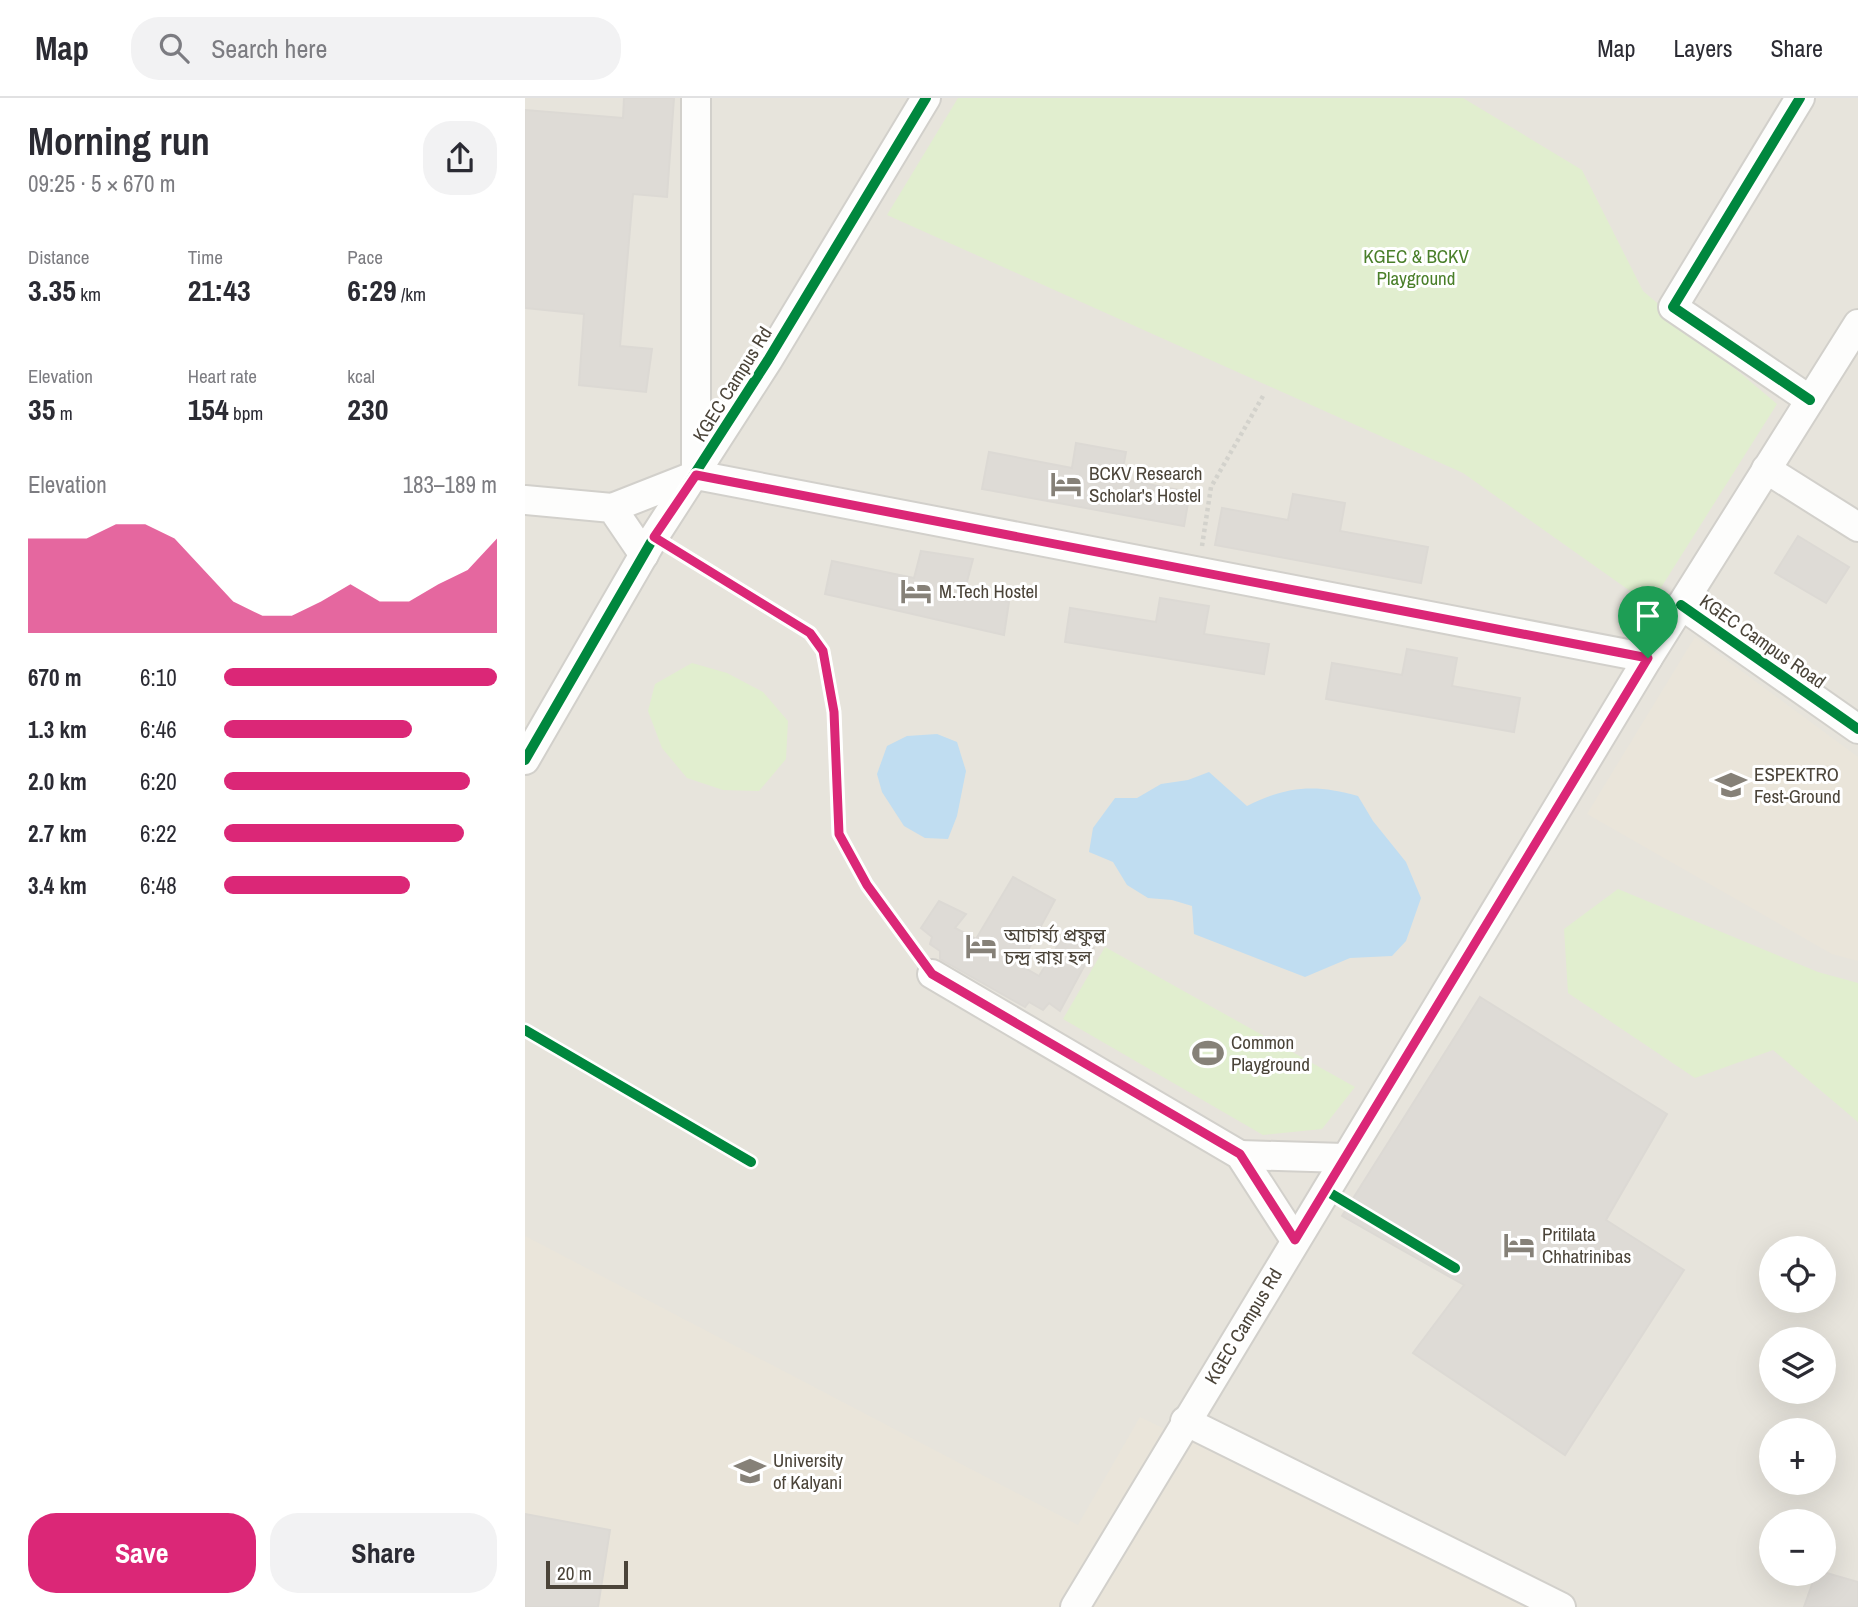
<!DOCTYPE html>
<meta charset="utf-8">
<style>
:root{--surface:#fff;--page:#f2f2f3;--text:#2b2b33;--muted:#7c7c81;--line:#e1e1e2;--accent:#db2777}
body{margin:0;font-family:"Archivo Narrow","Noto Sans Bengali",sans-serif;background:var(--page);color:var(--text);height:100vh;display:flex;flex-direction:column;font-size:26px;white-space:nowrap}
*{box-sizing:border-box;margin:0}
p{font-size:23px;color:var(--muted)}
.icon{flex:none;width:38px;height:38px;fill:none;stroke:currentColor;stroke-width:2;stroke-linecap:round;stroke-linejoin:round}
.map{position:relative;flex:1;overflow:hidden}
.sheet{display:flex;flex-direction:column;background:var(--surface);width:525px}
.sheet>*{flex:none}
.tools{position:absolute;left:1234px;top:1138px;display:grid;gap:14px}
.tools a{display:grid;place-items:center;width:77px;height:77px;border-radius:50%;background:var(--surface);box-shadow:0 7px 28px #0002;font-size:35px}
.scale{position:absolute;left:21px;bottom:18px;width:82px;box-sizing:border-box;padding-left:7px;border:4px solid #4b4439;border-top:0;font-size:19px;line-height:24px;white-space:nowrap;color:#4b4439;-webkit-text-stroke:5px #fff;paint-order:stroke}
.pin{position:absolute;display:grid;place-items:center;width:60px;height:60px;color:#fff;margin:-72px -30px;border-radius:50% 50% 50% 0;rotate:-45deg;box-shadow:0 0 7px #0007}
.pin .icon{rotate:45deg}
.round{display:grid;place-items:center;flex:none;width:74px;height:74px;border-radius:28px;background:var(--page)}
.overview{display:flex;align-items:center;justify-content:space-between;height:119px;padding:0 28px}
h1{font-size:38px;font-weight:700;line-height:52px}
.stats{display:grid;grid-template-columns:repeat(3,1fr);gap:10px;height:119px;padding:7px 28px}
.stats div{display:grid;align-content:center}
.stats b{font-size:30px;font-weight:700}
.stats small{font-size:19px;font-weight:400}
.stats p{font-size:19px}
.chart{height:196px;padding:14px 28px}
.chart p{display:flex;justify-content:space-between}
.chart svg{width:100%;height:126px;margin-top:7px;fill:var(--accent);opacity:.7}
.primary-button{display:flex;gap:14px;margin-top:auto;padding:14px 28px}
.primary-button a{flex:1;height:80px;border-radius:28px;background:var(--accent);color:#fff;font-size:28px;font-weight:700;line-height:80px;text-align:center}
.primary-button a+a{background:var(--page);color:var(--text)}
ul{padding:0 28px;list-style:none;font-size:23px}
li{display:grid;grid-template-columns:112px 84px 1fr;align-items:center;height:52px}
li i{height:18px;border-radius:9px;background:var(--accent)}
header{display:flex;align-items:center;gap:42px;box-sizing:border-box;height:98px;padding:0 35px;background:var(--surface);border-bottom:2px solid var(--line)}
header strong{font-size:33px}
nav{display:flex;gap:38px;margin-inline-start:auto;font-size:24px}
.search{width:490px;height:63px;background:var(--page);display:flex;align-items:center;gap:18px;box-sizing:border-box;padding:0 24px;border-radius:28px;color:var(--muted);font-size:26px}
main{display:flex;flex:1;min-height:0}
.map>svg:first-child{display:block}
.residential{fill:#e7e4dc;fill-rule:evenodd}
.education{fill:#eae5da}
.green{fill:#e1eecf}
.water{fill:#c0ddf1}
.building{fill:#dedbd6;stroke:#dcd9d4;stroke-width:2}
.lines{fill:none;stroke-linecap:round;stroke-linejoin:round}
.minor-casing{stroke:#d2d0cb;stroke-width:32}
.path{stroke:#d3d2cc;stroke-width:4.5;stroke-dasharray:3.5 3.5;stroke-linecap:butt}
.minor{stroke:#fdfdfc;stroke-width:28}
.cycleway-casing{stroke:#fff;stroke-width:15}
.cycleway{stroke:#00873e;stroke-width:10}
.route-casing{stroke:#fff;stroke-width:14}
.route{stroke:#db2777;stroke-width:9}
.labels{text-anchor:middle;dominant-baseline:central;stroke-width:6;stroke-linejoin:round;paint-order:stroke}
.park-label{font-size:19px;fill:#4a7f2a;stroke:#fff}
.street-label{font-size:19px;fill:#4b4439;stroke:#fff}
.poi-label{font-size:19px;fill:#4b4439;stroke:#fff;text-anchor:start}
</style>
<header>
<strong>Map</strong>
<div class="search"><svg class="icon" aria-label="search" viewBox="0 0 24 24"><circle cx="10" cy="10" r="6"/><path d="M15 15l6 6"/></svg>Search here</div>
<nav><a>Map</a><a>Layers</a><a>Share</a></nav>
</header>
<main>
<section class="sheet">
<div class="overview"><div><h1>Morning run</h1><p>09:25 · 5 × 670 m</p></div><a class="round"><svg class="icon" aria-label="share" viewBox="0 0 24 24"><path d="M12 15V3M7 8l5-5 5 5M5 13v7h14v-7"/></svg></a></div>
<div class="stats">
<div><p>Distance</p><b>3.35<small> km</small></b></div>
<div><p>Time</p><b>21:43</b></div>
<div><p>Pace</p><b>6:29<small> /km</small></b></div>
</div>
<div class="stats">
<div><p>Elevation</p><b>35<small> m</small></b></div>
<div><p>Heart rate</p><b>154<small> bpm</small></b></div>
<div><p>kcal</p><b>230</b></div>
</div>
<div class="chart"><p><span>Elevation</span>183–189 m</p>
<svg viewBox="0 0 160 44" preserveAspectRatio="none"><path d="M0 44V11L10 11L20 11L30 6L40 6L50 11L60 22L70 33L80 38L90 38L100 33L110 27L120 33L130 33L140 27L150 22L160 11V44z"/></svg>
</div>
<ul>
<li><b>670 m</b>6:10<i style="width:100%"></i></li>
<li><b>1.3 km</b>6:46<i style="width:69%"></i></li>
<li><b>2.0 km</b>6:20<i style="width:90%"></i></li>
<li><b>2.7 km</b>6:22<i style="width:88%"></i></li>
<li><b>3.4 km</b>6:48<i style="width:68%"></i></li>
</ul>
<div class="primary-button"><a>Save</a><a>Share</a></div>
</section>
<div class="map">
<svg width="1333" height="1509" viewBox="0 0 1333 1509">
<rect width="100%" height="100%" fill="#f4f2ee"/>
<path class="residential" d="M0 0H1333V1509H0ZM1246 1150H1298V1202H1246ZM1246 1241H1298V1293H1246ZM1246 1332H1298V1384H1246ZM1246 1423H1298V1475H1246Z"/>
<g class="education">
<path d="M1170 539 1333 659V863L1307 856 1062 716Z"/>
<path d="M0 1138 553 1427 615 1319 1008 1509H0Z"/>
</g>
<g class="green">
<path d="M433 0H938L1057 72 1118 193 1252 306 1125 507 938 375 362 117Z"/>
<path d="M167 565 202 575 238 594 263 623 261 661 234 693 198 692 162 680 137 650 123 613 130 586Z"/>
<path d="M1093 791 1293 874 1333 885V1024L1248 952 1170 980 1043 895 1039 831Z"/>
<path d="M580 849 830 989 797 1031 738 1037 538 921Z"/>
</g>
<g class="water">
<path d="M412 636 432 644 441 673 432 718 423 741 400 740 379 728 357 694 352 676 362 648 382 638Z"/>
<path d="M684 674 722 708C762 688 790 686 833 698L848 723 881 764 896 800 881 843 867 858 825 860 780 879 669 836 667 808 647 802 623 800 602 787 588 764 564 754 568 730 590 700H612L636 686 663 682Z"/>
</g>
<g class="building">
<path d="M99 0H149L142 99 108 96 95 248 127 251 121 294 54 287 59 216 0 210V12L98 20Z"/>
<path d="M551 345 601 354 596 381 665 394 659 428 457 391 464 354 547 370Z"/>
<path d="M768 396 820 405 815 433 903 449 896 485 690 447 697 410 763 422Z"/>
<path d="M1273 438 1324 469 1301 505 1250 475Z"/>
<path d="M396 453 448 461 439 495 484 504 479 537 300 496 307 463 389 480Z"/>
<path d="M635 500 684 508 679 536 744 546 739 576 540 544 545 510 631 524Z"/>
<path d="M882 551 932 560 927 588 995 600 989 634 801 601 807 565 877 577Z"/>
<path d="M488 779 530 802 495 867 514 878 541 834 569 850 535 913 524 905 518 912 504 904 500 909 415 861V853L405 846 407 839 396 830 414 803 441 816 430 830 451 841Z"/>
<path d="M955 899 1142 1016 1081 1122 1159 1172 1040 1357 888 1255 939 1187 817 1118Z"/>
<path d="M0 1416 85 1432 73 1509H0Z"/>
<path d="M1298 1474 1333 1484V1509H1279L1291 1475Z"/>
</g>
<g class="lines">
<defs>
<g id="minor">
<path d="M171 0V377"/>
<path d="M1275 0 1148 209 1285 302"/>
<path d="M1241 371 1333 429"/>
<path d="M171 377 1123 560"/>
<path d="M0 402 87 410 119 457"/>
<path d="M87 410 171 377"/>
<path d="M1156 507 1333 631"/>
<path d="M0 662 129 439 243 262 401 0"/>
<path d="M407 876 715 1057 770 1142"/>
<path d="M715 1057 819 1060"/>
<path d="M660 1323 1036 1509"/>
<path d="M550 1509 1123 560 1333 226"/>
</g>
</defs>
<use href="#minor" class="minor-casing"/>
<path class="path" d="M677 448 686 389 738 298"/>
<use href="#minor" class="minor"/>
<defs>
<g id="cycleway">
<path d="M1275 0 1148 209 1285 302"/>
<path d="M129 439 285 535 298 553 309 614 314 736 342 787 407 876"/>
<path d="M1156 507 1333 631"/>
<path d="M0 662 129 439 243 262 401 0"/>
<path d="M0 932 226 1064"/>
<path d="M800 1092 930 1170"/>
</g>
</defs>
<use href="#cycleway" class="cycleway-casing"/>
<use href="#cycleway" class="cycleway"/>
</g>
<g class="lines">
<defs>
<path id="route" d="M171 377 1123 560 770 1142 715 1056 407 876 342 787 314 736 309 614 298 553 285 535 129 439Z"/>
</defs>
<use href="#route" class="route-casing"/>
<use href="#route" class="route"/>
</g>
<defs>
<symbol id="hotel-bare" viewBox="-9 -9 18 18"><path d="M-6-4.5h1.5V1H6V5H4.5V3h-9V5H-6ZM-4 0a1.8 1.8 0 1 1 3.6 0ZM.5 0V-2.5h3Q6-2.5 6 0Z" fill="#868178" stroke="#fff" stroke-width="2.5" paint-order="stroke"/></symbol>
<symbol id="university-bare" viewBox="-9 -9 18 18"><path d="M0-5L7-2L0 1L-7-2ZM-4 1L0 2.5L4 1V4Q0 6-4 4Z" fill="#868178" stroke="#fff" stroke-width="2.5" paint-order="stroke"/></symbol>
<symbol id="stadium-bare" viewBox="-9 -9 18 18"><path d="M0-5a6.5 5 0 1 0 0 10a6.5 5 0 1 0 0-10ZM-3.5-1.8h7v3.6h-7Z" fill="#868178" stroke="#fff" stroke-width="2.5" paint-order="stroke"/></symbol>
</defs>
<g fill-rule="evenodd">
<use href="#hotel-bare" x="519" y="364" width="44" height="44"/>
<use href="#hotel-bare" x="369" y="471" width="44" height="44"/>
<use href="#university-bare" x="1184" y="665" width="44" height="44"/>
<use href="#hotel-bare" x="434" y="826" width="44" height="44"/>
<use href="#stadium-bare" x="661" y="933" width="44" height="44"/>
<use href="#hotel-bare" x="972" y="1125" width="44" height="44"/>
<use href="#university-bare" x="203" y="1351" width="44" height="44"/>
</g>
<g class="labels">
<g class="park-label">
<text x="891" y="158">KGEC &amp; BCKV<tspan x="891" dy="22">Playground</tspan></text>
</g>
<g class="street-label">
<text transform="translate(207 286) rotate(-58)">KGEC Campus Rd</text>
<text transform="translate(1238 543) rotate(35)">KGEC Campus Road</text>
<text transform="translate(718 1228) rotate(-59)">KGEC Campus Rd</text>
</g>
<g class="poi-label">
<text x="564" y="375">BCKV Research<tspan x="564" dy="22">Scholar's Hostel</tspan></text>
<text x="414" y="493">M.Tech Hostel</text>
<text x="1229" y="676">ESPEKTRO<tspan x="1229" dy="22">Fest-Ground</tspan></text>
<text x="479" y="837">আচার্য্য প্রফুল্ল<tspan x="479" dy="22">চন্দ্র রায় হল</tspan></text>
<text x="706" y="944">Common<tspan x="706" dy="22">Playground</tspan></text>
<text x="1017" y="1136">Pritilata<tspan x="1017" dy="22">Chhatrinibas</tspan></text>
<text x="248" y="1362">University<tspan x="248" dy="22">of Kalyani</tspan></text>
</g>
</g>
</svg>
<div class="tools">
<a><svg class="icon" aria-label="locate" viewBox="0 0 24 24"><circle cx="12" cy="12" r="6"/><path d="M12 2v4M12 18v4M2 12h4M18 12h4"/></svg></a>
<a><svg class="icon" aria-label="layers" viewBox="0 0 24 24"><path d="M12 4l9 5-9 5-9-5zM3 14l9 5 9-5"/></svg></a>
<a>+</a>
<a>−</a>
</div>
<div class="scale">20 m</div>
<div class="pin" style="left:1123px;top:560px;background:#1e9e55"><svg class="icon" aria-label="arrive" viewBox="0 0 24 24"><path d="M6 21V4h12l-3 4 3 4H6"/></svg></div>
</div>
</main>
